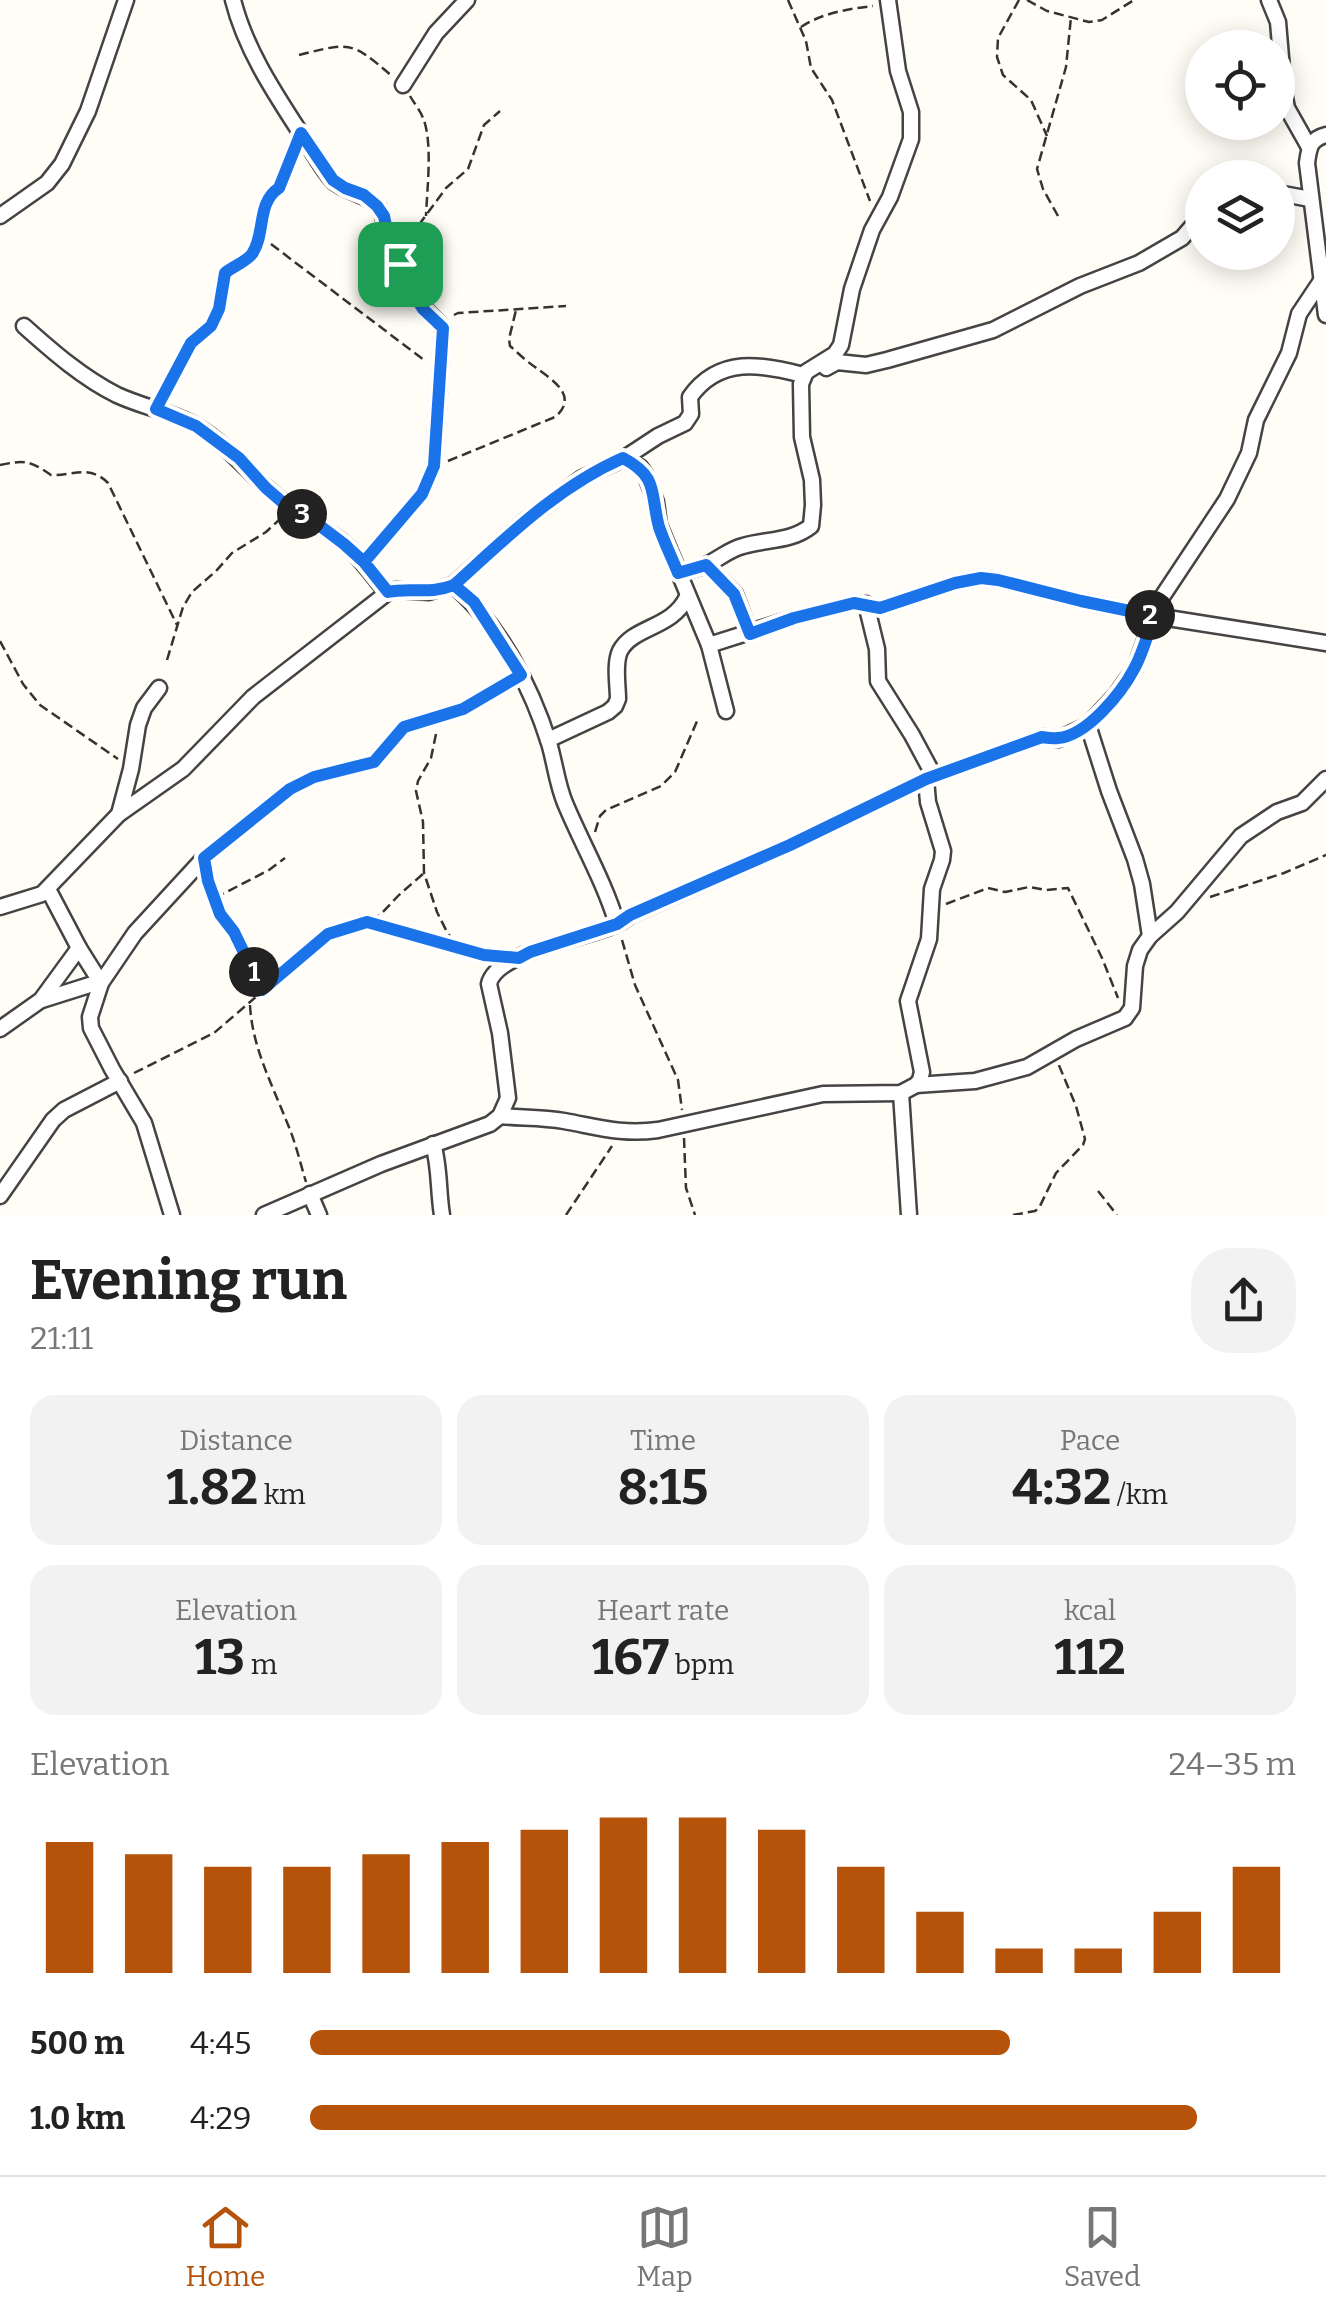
<!DOCTYPE html>
<meta charset="utf-8">
<style>
:root{--surface:#fff;--page:#f2f2f2;--text:#222;--muted:#767676;--line:#e0e0e0;--accent:#b45309}
body{margin:0;font-family:Bitter,serif;background:var(--page);color:var(--text);height:100vh;display:flex;flex-direction:column;font-size:38px;white-space:nowrap}
*{box-sizing:border-box;margin:0}
p{font-size:32px;color:var(--muted)}
.icon{flex:none;width:55px;height:55px;fill:none;stroke:currentColor;stroke-width:2;stroke-linecap:round;stroke-linejoin:round}
.map{position:relative;height:1215px;overflow:hidden}
.side{display:flex;flex-direction:column;background:var(--surface);flex:1}
.side>*{flex:none}
.controls{position:absolute;left:1185px;top:30px;display:grid;gap:20px}
.controls a{display:grid;place-items:center;width:110px;height:110px;border-radius:50%;background:var(--surface);box-shadow:0 5px 25px #0003;font-size:50px}
.pin{position:absolute;display:grid;place-items:center;width:85px;height:85px;color:#fff;margin:-42px;border-radius:20px;box-shadow:0 5px 15px #0006}
.km{position:absolute;width:50px;height:50px;margin:-25px;border-radius:50%;background:#222;color:#fff;font-size:28px;line-height:50px;text-align:center}
.round{display:grid;place-items:center;flex:none;width:105px;height:105px;border-radius:40px;background:var(--page)}
.overview{display:flex;align-items:center;justify-content:space-between;height:170px;padding:0 30px}
h1{font-size:55px;font-weight:700;line-height:75px}
.metrics{display:grid;grid-template-columns:repeat(3,1fr);gap:15px;height:170px;padding:10px 30px}
.metrics div{display:grid;align-content:center;border-radius:25px;background:var(--page);text-align:center}
.metrics b{font-size:50px;font-weight:700}
.metrics small{font-size:28px;font-weight:400}
.metrics p{font-size:28px}
.chart{height:280px;padding:20px 30px}
.chart p{display:flex;justify-content:space-between}
.chart svg{width:100%;height:180px;margin-top:10px;stroke:var(--accent);stroke-width:6}
ul{padding:0 30px;list-style:none;font-size:32px}
li{display:grid;grid-template-columns:160px 120px 1fr;align-items:center;height:75px}
li i{height:25px;border-radius:12px;background:var(--accent)}
.dock{display:flex;justify-content:space-around;align-items:center;height:140px;border-top:2px solid var(--line);background:var(--surface);font-size:28px;color:var(--muted)}
.dock a{display:grid;justify-items:center;gap:5px}
.dock .active{color:var(--accent)}
.map>svg:first-child{display:block}
.lines{fill:none;stroke-linecap:round;stroke-linejoin:round}
.street-casing{stroke:#444;stroke-width:19}
.path{stroke:#333;stroke-width:2.5;stroke-dasharray:10 5;stroke-linecap:butt}
.street{stroke:#fff;stroke-width:14}
.route-casing{stroke:#fff;stroke-width:20}
.route{stroke:#1a73e8;stroke-width:12}
</style>
<div class="map">
<svg width="1326" height="1215" viewBox="0 0 1326 1215">
<rect width="100%" height="100%" fill="#fffdf5"/>
<g class="lines">
<defs>
<g id="street">
<path d="M233 0C246 52 278 98 307 143 315 155 323 170 333 181 347 193 366 193 379 208 385 217 385 227 389 237 395 255 404 276 413 293 421 308 433 316 443 328L434 466 422 494 364 562"/>
<path d="M1269 0 1278 22 1284 92 1287 108 1309 147"/>
<path d="M403 85 436 33 467 0"/>
<path d="M1326 135C1310 139 1309 148 1307 163L1326 315"/>
<path d="M1278 193 1310 199"/>
<path d="M0 216 47 183 62 164 88 111 126 0"/>
<path d="M24 326C53 352 83 378 117 395 143 407 172 412 196 426 228 445 250 474 278 498 297 514 321 525 341 541 360 556 372 575 387 593"/>
<path d="M826 368 837 362 866 365 887 360 993 330 1080 286 1139 263 1182 238 1202 215"/>
<path d="M623 459 640 467 645 474 656 502 659 525 709 645 726 711"/>
<path d="M706 565 735 594 750 634"/>
<path d="M678 573C688 570 699 568 708 564 720 558 730 549 743 546 766 539 791 542 811 526L813 505 812 480 802 437 801 384 806 372 835 354 841 345 852 289 872 230 890 197 911 139V112L898 71 888 0"/>
<path d="M453 585C499 624 531 686 549 743 555 763 557 784 565 803 582 844 604 881 617 924"/>
<path d="M866 604 877 649 878 681 912 735 934 776"/>
<path d="M709 645 794 618 854 603 880 608 955 583 981 578 998 580 1081 601 1155 616 1326 643"/>
<path d="M1088 725 1109 791 1135 859 1142 884 1150 936"/>
<path d="M548 740 608 712 615 706 618 699C618 685 614 664 620 651 633 626 672 629 687 597"/>
<path d="M119 814 131 769 138 725 144 708 159 688"/>
<path d="M48 889 79 948 101 983"/>
<path d="M0 907 42 894 119 814 183 769 253 697 387 593 396 590 429 592 453 585 525 521 582 478 623 459 658 436 685 423 691 414 690 397C719 356 762 364 803 375"/>
<path d="M42 1000 99 982"/>
<path d="M0 1029 41 1000 79 948"/>
<path d="M916 1085 975 1081 1027 1067 1076 1039 1125 1018 1132 1008 1135 966 1140 950 1150 936 1177 912 1241 836 1277 812 1302 803 1326 779"/>
<path d="M901 1093 909 1215"/>
<path d="M500 1116C521 1118 543 1117 564 1121 598 1127 622 1135 658 1130L823 1094 901 1093 916 1085 920 1080 922 1072 908 1001 929 939 932 889 942 860 943 851 928 802 926 779"/>
<path d="M433 1144C440 1167 438 1191 442 1215"/>
<path d="M310 1194 319 1215"/>
<path d="M0 1196 53 1120 64 1110 120 1081"/>
<path d="M172 1215 144 1123 112 1069 91 1028 90 1017 101 983 135 933 204 858 290 789 314 777 374 762 404 727 463 709 521 675"/>
<path d="M264 1215 381 1164 490 1124 500 1116 508 1098 500 1033 489 984C496 951 589 938 617 924 622 922 626 918 631 915L790 845 926 779 1042 737 1059 739 1088 725 1116 695 1135 668 1160 600 1227 499 1249 453 1256 420 1289 353 1299 314 1321 281"/>
</g>
</defs>
<use href="#street" class="street-casing"/>
<g class="path">
<path d="M788 0 806 41 811 68 832 100 870 201"/>
<path d="M1019 0 998 38 997 57 1003 75 1031 100 1047 136"/>
<path d="M1027 0 1047 11 1089 22 1102 20 1134 0"/>
<path d="M801 27C822 13 848 9 873 6"/>
<path d="M299 55C351 42 351 41 392 76"/>
<path d="M410 96C414 103 420 110 423 118 433 142 427 189 426 216"/>
<path d="M1058 216 1043 189 1037 169 1066 67 1071 17"/>
<path d="M259 235 424 360"/>
<path d="M411 254 414 250 421 222 446 188 468 169 484 125 500 111"/>
<path d="M454 315 458 313 566 306"/>
<path d="M163 395 191 343 211 326 219 309 225 273 251 255 261 226 264 206 271 193 279 188 294 151"/>
<path d="M448 461 555 417C580 396 551 379 535 367 526 361 518 353 510 346L509 339 516 310"/>
<path d="M0 465C25 460 29 460 51 475 73 476 89 464 108 483L177 625"/>
<path d="M0 641 23 684 40 705 118 759"/>
<path d="M167 660 183 607 192 592 216 571 232 553 266 532 279 520"/>
<path d="M436 734 431 758 418 781 416 791 423 822 424 873 437 912 447 932 459 949"/>
<path d="M595 832 600 816 606 810 661 786 675 772 698 719"/>
<path d="M207 875 220 914 234 933 262 988"/>
<path d="M1210 897 1284 873 1326 855"/>
<path d="M215 898 269 870 285 858"/>
<path d="M946 904 988 888 1005 892 1029 887 1046 890 1068 888 1102 958 1118 998"/>
<path d="M370 923 459 949 493 956"/>
<path d="M622 940 635 985 678 1080 682 1110"/>
<path d="M250 1005C252 1046 271 1082 286 1120 295 1140 300 1162 306 1182"/>
<path d="M134 1073 214 1033 328 935 367 922 380 915 399 895 424 873"/>
<path d="M684 1138 686 1188 695 1215"/>
<path d="M1098 1191 1117 1215"/>
<path d="M566 1215 612 1146"/>
<path d="M1013 1215 1035 1211 1039 1208 1056 1173 1083 1145 1085 1139 1076 1106 1058 1063"/>
</g>
<use href="#street" class="street"/>
</g>
<g class="lines">
<defs>
<path id="route" d="M400 264 412 292 423 309 443 328 434 466 422 494 364 562 388 592C411 587 429 595 454 585L474 602 521 675 463 709 404 727 374 762 314 777 290 789 204 858 208 881 220 914 234 932 262 990 328 934 367 922 484 955 519 958 530 952 617 924 630 915 790 845 926 779 1042 737C1048 738 1053 739 1058 738 1087 736 1122 692 1134 669 1143 653 1148 633 1154 616L1081 601 998 580 981 578 955 583 880 608 854 603 794 618 750 634 734 594 706 565 678 573C672 558 664 542 659 527 650 493 659 477 623 458 557 487 506 538 454 585 429 595 411 587 388 592L364 562 344 544 311 519 288 507 266 488 239 458 196 426 156 409 191 343 211 326 219 309 225 273C232 267 246 262 252 254 266 234 256 203 279 188L301 133 333 180 345 188 364 195 377 206 384 216 388 235 400 264"/>
</defs>
<use href="#route" class="route-casing"/>
<use href="#route" class="route"/>
</g>
</svg>
<div class="controls">
<a><svg class="icon" aria-label="locate" viewBox="0 0 24 24"><circle cx="12" cy="12" r="6"/><path d="M12 2v4M12 18v4M2 12h4M18 12h4"/></svg></a>
<a><svg class="icon" aria-label="layers" viewBox="0 0 24 24"><path d="M12 4l9 5-9 5-9-5zM3 14l9 5 9-5"/></svg></a>
</div>
<div class="pin" style="left:400px;top:264px;background:#1e9e55"><svg class="icon" aria-label="arrive" viewBox="0 0 24 24"><path d="M6 21V4h12l-3 4 3 4H6"/></svg></div>
<b class="km" style="left:254px;top:972px">1</b>
<b class="km" style="left:1150px;top:615px">2</b>
<b class="km" style="left:302px;top:514px">3</b>
</div>
<section class="side">
<div class="overview"><div><h1>Evening run</h1><p>21:11</p></div><a class="round"><svg class="icon" aria-label="share" viewBox="0 0 24 24"><path d="M12 15V3M7 8l5-5 5 5M5 13v7h14v-7"/></svg></a></div>
<div class="metrics">
<div><p>Distance</p><b>1.82<small> km</small></b></div>
<div><p>Time</p><b>8:15</b></div>
<div><p>Pace</p><b>4:32<small> /km</small></b></div>
</div>
<div class="metrics">
<div><p>Elevation</p><b>13<small> m</small></b></div>
<div><p>Heart rate</p><b>167<small> bpm</small></b></div>
<div><p>kcal</p><b>112</b></div>
</div>
<div class="chart"><p><span>Elevation</span>24–35 m</p>
<svg viewBox="0 0 160 44" preserveAspectRatio="none"><path d="M5 44V12M15 44V15M25 44V18M35 44V18M45 44V15M55 44V12M65 44V9M75 44V6M85 44V6M95 44V9M105 44V18M115 44V29M125 44V38M135 44V38M145 44V29M155 44V18"/></svg>
</div>
<ul>
<li><b>500 m</b>4:45<i style="width:71%"></i></li>
<li><b>1.0 km</b>4:29<i style="width:90%"></i></li>
</ul>
</section>
<nav class="dock">
<a class="active"><svg class="icon" aria-label="home" viewBox="0 0 24 24"><path d="M3 11l9-7 9 7M6 9v11h12V9"/></svg>Home</a>
<a><svg class="icon" aria-label="map" viewBox="0 0 24 24"><path d="M3 6l6-2 6 2 6-2v14l-6 2-6-2-6 2zM9 4v14M15 6v14"/></svg>Map</a>
<a><svg class="icon" aria-label="saved" viewBox="0 0 24 24"><path d="M7 4h10v16l-5-4-5 4z"/></svg>Saved</a>
</nav>
